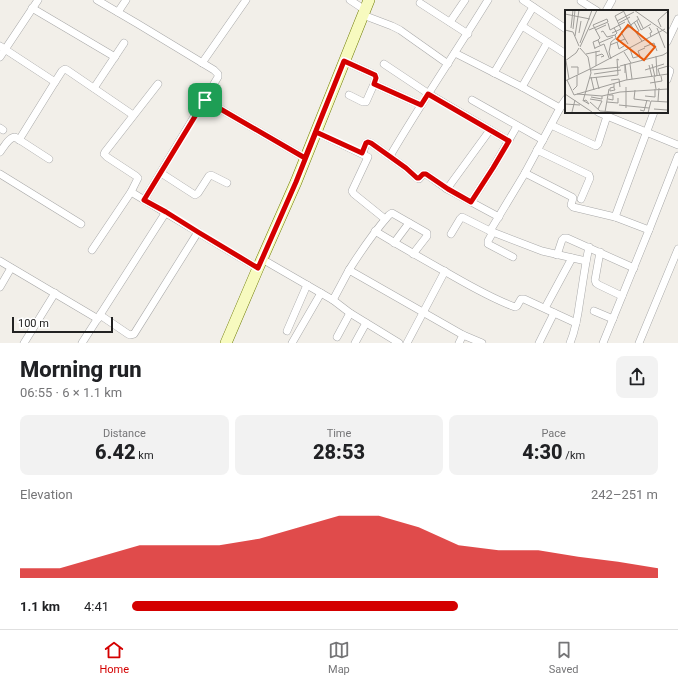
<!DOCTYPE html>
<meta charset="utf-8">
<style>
:root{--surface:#fff;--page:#f2f2f2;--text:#202124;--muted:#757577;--line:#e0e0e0;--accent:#d40000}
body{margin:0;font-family:Roboto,sans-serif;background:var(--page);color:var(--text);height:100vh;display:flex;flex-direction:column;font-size:15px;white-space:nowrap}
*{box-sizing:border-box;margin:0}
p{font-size:13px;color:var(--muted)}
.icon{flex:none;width:22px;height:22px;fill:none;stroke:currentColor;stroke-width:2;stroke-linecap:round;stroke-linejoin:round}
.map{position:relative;height:343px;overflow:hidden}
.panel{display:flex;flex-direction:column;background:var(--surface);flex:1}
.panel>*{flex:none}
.scale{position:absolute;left:12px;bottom:10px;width:101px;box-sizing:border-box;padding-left:4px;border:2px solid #222;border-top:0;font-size:11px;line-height:14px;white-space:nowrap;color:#222;-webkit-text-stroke:3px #fff;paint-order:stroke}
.pin{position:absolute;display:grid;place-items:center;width:34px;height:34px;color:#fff;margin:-17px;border-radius:8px;box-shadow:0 2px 6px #0006}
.round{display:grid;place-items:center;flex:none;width:42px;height:42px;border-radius:8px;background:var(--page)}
.headline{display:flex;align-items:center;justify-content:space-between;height:68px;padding:0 20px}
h1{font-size:22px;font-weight:800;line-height:30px}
.figures{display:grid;grid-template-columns:repeat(3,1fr);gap:6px;height:68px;padding:4px 20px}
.figures div{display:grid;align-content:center;border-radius:8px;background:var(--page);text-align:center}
.figures b{font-size:20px;font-weight:800}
.figures small{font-size:11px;font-weight:400}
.figures p{font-size:11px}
.chart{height:112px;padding:8px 20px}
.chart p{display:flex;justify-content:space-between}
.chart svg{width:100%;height:72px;margin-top:4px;fill:var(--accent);opacity:.7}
ul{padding:0 20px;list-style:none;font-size:13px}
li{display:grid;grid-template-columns:64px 48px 1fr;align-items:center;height:30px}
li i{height:10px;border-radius:5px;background:var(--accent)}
.tab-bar{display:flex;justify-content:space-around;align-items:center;height:56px;border-top:1px solid var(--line);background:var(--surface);font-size:11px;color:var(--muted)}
.tab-bar a{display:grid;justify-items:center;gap:2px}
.tab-bar .selected{color:var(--accent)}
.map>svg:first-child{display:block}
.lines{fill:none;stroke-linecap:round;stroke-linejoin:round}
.minor-casing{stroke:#a9a9a9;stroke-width:8}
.secondary-casing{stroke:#707d05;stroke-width:12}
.minor{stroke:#fff;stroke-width:7}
.secondary{stroke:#f7fabf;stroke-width:11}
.route-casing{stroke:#fff;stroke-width:8}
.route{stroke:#d40000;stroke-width:5}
.inset-road{fill:none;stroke:#9f9d99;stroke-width:1}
.view{fill:#e8590c;fill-opacity:0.15;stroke:#e8590c;stroke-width:2}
.inset-edge{fill:none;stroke:#222;stroke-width:2}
</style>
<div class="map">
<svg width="678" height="343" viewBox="0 0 678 343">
<rect width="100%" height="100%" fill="#f2efe9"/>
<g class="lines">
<defs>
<g id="minor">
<path d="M97 0 138 24 214 70 218 74V77L144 200"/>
<path d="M350 0 365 10"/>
<path d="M523 0 566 29"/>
<path d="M581 1 597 11"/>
<path d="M420 3 468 34"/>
<path d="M32 8 115 57"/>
<path d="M606 11 612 0"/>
<path d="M118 12 126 0"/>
<path d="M363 15 392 26 400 30 448 64"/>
<path d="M450 22 465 0"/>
<path d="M522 26 566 54"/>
<path d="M667 42 678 19"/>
<path d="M0 46 55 82 19 140"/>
<path d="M455 53 522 87 560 108 566 99"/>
<path d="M0 57 38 0"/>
<path d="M344 61 375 75 376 78 374 84 421 105"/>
<path d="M202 63 246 0"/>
<path d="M384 64 429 94 509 141"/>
<path d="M667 69 670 71 667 80"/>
<path d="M494 73 533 7"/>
<path d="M55 82 62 71 65 69 67 70 133 115"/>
<path d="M522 87 547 43"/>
<path d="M94 88 124 43"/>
<path d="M349 95 363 102H366L374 84"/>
<path d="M205 100 305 158"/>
<path d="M472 100 543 140"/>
<path d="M598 112 607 116 678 145"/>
<path d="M551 125 596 146 598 144 607 116"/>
<path d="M0 128 3 130"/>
<path d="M316 132 368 157 352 191 354 194 385 219"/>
<path d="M537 150 589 175 590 178 581 199"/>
<path d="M0 152C4 147 8 138 15 137L49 159"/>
<path d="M363 153 366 143 368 142 371 143 406 168 417 178 419 179 423 174H426L447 189 499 217"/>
<path d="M390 156C421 103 456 52 488 0"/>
<path d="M161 173 195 195 198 193 209 176 211 175 227 183"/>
<path d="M525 173 572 197 573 198 571 205 573 207 615 217 649 230"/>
<path d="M0 174 81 224"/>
<path d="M447 189 490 130"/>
<path d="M131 192C173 217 215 243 258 268"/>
<path d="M471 202 493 168 517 126"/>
<path d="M615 217 654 112"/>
<path d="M375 231C398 245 421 258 444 271 467 284 490 298 515 307L517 306 521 299H524L576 323"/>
<path d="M490 231 525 173 560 108"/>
<path d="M493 232 488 241V244L513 257"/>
<path d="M451 234 460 219 462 217 490 231 542 251 586 261"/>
<path d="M394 243 409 223"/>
<path d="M92 250 131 192 138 178 136 176 107 157 104 154 105 152 158 84"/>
<path d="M600 252 595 280 596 283 599 285 622 296"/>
<path d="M557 255 562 240 564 238H567L634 268"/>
<path d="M262 259 333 300 349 270 463 335 482 343"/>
<path d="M0 261 98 319"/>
<path d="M349 270C361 251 374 232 389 215L392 213 427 233V236L413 254"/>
<path d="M0 287 11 268"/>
<path d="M333 300 350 313 399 343"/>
<path d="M545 308 572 258"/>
<path d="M594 311 613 319"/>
<path d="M100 315 128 334 130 335 134 334 198 232"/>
<path d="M287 331 307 285"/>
<path d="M337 337 350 313"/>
<path d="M24 343 55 293"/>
<path d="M82 343 166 212"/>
<path d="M292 343 321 293"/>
<path d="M355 343 366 323"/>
<path d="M407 343 445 271"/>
<path d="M459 343 463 335"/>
<path d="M539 343 554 313"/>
<path d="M570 343C576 329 578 315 580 300 583 282 585 265 589 247"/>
<path d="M603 343 649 230 678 156"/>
<path d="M639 343 678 249"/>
</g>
<path id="secondary" d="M226 343 258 268 262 259 296 182 369 0"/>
</defs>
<use href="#minor" class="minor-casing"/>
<use href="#secondary" class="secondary-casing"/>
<use href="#minor" class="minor"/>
<use href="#secondary" class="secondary"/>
</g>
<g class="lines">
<defs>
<path id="route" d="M205 100 144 200 166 212 198 232 258 268 296 182 316 132 362 153 366 143 368 142 371 143 406 168 417 178H419L423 174H426L448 189 471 202 493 168 509 141 428 94 421 105 374 84 376 78 375 75 344 61 305 158 205 100"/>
</defs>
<use href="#route" class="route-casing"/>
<use href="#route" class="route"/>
</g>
<g transform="translate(565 10)">
<rect width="103" height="103" fill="#f2efe9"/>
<path class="inset-road" d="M69 0 103 24M59 2 66 16 60 19M0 4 25 9M72 6 78 18M52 11 69 2M63 11 77 31M72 11 76 20 86 14M69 12 74 21 71 22M43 13 45 20 60 12M54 13 65 7M84 17 87 22 85 23 86 27M96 17 93 10 103 1M6 18 8 0M92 18 100 38M8 19 10 0H14M0 20 8 22 14 36M24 20 43 12 42 9M30 20 41 15M36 22 38 21 42 27 50 25 52 23 49 18M56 22 74 9M56 22 63 34M14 23 16 11M47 23 56 19 50 6 61 0M10 26 14 0M52 32 54 39 59 36M15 33 27 0M34 33 48 27M35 35 33 30 35 28 28 15 42 9M45 35 60 29M15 37 32 0M79 37 89 33 92 41M15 38 23 47 26 63 18 91M30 38 39 34 44 48M30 39 28 32 33 30M65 39 68 48 75 46M31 41V56M59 42 66 53M21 44 35 41M31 46 37 44 39 46 36 47M75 46 73 41 80 38M91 46 92 66M46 49 44 42 46 32 51 28 50 25M0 51 11 43 14 38M1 51 4 69M65 54 67 69M87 54 90 67M84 55 87 67M55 56 98 45 103 42V34M6 57H13V64M25 59 100 19M26 60 55 57M80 60 99 54M60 63V54L62 70M29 64 56 60M95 66 93 59 103 56M26 67 29 80M31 67 34 79M89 67 91 79M25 68 53 65 52 49 54 50M2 70 9 85M46 70 54 69 55 77M0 71 25 59M85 73 97 71 96 66M49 74V78L50 80 45 81V78L49 77M61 77V98M8 80 12 76V65M70 80 69 89 85 91M0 84 27 102M12 84 37 86 55 82 103 79M9 85 61 70 103 64M80 86 90 87V79M26 87 37 89V86M25 89 37 91 33 99M43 89 48 90V85H44M18 91 21 90 24 94 19 91M93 91 94 78M25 92 35 101 65 103M42 92 53 93V88M0 94 15 95M54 95 84 98M89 99 102 100M75 100 79 101 82 90M7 102 10 90M40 102 44 79M83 103 86 91 103 92"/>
<path class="view" d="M63 15 90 37 79 50 52 29Z"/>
<rect width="103" height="103" class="inset-edge"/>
</g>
</svg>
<div class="scale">100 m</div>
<div class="pin" style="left:205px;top:100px;background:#1e9e55"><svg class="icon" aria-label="arrive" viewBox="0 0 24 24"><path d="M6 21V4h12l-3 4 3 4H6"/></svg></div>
</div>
<section class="panel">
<div class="headline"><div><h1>Morning run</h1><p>06:55 · 6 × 1.1 km</p></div><a class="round"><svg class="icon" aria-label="share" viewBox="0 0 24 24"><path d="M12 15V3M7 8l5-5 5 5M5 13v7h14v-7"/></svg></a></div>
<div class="figures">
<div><p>Distance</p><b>6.42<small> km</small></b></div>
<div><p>Time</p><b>28:53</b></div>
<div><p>Pace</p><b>4:30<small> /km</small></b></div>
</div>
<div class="chart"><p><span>Elevation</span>242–251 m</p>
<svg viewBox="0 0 160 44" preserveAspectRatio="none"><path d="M0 44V38L10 38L20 31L30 24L40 24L50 24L60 20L70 13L80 6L90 6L100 13L110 24L120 27L130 27L140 31L150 34L160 38V44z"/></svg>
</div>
<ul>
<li><b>1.1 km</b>4:41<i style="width:62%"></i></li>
</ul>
</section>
<nav class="tab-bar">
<a class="selected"><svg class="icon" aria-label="home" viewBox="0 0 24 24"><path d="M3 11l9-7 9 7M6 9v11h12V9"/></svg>Home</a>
<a><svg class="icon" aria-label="map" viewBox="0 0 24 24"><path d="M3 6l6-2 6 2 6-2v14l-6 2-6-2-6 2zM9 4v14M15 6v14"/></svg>Map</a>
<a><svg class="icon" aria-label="saved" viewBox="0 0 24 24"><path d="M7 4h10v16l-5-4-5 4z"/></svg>Saved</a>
</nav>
